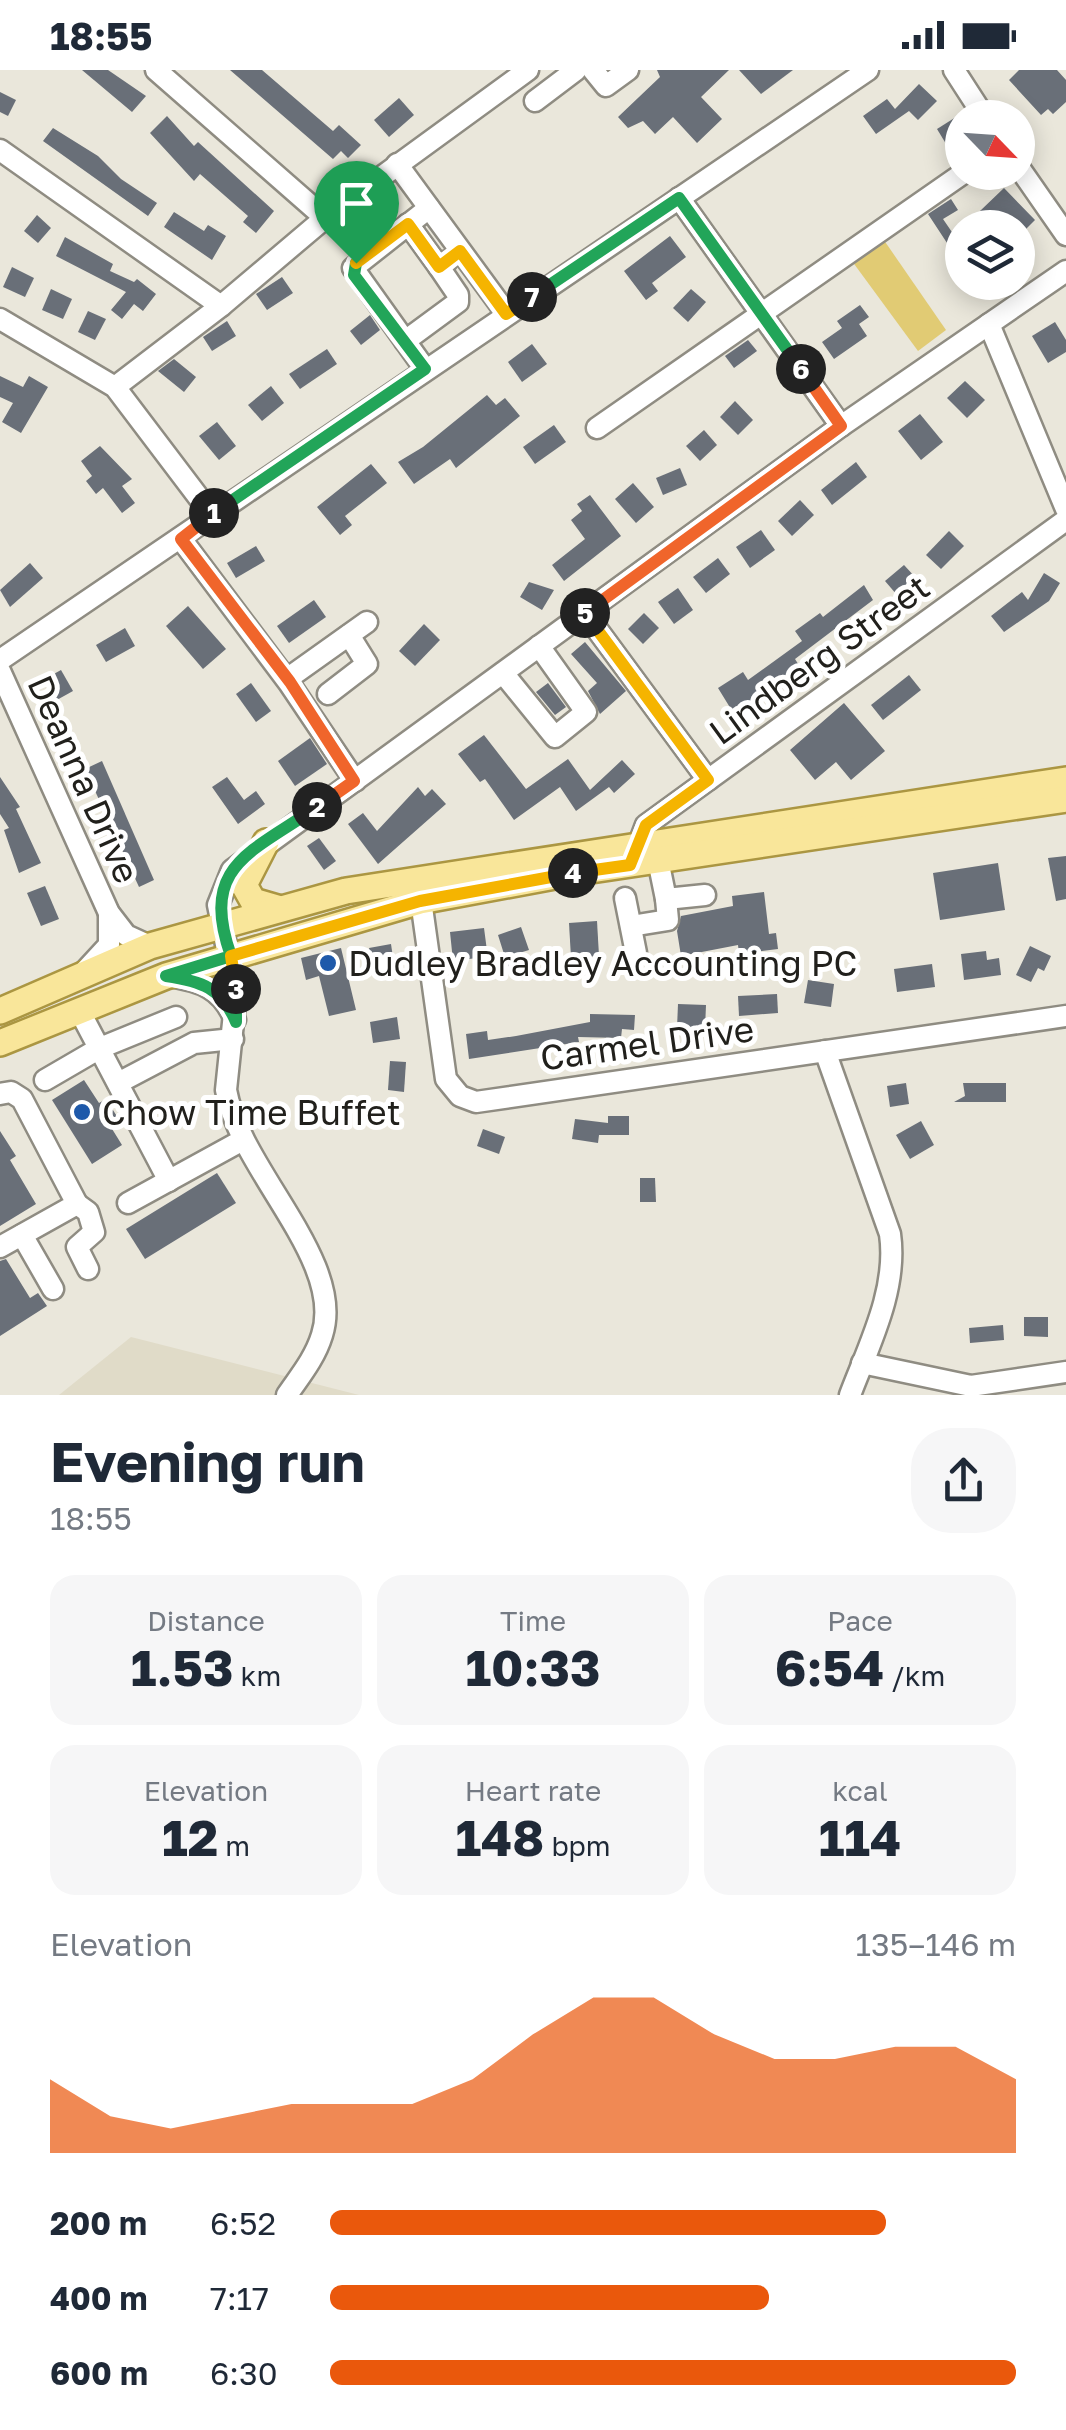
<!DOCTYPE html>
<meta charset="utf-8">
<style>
:root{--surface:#fff;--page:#f6f6f7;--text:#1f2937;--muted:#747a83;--accent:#ea580c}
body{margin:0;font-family:"Golos Text",sans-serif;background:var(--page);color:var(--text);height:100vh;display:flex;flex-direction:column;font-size:38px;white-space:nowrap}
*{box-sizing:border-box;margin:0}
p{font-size:32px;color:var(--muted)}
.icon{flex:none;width:55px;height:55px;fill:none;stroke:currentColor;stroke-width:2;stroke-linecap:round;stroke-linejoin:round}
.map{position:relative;height:1325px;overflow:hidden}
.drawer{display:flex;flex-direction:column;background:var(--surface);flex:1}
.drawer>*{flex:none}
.needle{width:65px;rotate:115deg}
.fabs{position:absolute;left:945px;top:30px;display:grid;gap:20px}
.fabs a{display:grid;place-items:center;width:90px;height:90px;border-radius:50%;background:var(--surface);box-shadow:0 5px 25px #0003;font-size:50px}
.pin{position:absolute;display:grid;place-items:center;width:85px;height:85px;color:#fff;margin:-102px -42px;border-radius:50% 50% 50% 0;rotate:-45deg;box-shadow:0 0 10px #0007}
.pin .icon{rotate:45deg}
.km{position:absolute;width:50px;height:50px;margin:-25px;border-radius:50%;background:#222;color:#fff;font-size:28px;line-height:50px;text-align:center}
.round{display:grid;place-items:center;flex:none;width:105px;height:105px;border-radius:40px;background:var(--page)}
.head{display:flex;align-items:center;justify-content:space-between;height:170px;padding:0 50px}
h1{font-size:55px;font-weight:700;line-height:75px}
.figures{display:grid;grid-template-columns:repeat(3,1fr);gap:15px;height:170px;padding:10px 50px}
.figures div{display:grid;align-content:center;border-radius:25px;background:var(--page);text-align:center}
.figures b{font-size:50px;font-weight:700}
.figures small{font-size:28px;font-weight:400}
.figures p{font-size:28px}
.chart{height:280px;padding:20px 50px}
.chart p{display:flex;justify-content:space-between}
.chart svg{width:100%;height:180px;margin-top:10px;fill:var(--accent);opacity:.7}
ul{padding:0 50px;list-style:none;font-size:32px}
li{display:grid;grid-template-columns:160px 120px 1fr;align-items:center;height:75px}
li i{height:25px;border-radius:12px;background:var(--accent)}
.status{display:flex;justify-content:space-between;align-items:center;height:70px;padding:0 50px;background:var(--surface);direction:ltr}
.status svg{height:28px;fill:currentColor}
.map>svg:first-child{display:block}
.built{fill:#e0dbc8}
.park{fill:#e1cb74}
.building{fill:#696f78}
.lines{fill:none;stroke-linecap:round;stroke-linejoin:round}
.minor-casing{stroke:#8f8c82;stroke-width:25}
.major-casing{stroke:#ab9642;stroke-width:30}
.minor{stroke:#fff;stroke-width:20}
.major{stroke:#f9e69a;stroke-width:25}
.split-1-casing{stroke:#fff;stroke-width:20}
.split-2-casing{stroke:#fff;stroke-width:20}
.split-3-casing{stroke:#fff;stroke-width:20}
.split-4-casing{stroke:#fff;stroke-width:20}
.split-5-casing{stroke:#fff;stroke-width:20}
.split-6-casing{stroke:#fff;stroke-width:20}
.split-7-casing{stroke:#fff;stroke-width:20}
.split-8-casing{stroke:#fff;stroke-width:20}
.split-1{stroke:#22a559;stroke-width:12}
.split-2{stroke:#f0652b;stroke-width:12}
.split-3{stroke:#22a559;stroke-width:12}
.split-4{stroke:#f5b400;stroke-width:12}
.split-5{stroke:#f5b400;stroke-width:12}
.split-6{stroke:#f0652b;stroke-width:12}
.split-7{stroke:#22a559;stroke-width:12}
.split-8{stroke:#f5b400;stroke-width:12}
.poi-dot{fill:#1e59aa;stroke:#fff;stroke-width:4}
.labels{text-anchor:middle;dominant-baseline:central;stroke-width:10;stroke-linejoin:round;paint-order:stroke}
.street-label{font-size:35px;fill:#21201c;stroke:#fff}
.poi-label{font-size:35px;fill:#21201c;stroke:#fff;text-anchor:start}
</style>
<div class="status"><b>18:55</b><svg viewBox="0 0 49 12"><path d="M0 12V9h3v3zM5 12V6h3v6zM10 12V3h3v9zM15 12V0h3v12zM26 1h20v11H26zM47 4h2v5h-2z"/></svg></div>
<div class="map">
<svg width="1066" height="1325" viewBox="0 0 1066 1325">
<rect width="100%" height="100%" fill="#eae7db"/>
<path class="built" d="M131 1267 359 1325H59Z"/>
<path class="park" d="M879 163 946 260 918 281 849 187Z"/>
<g class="building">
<path d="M82 0H108L146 26 132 42Z"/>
<path d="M230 0H262L333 61 339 55 361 75 348 88 341 81 333 89Z"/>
<path d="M657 0H729L701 27 722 49 697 73 673 47 655 64 643 51 628 58 618 47 660 7Z"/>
<path d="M739 0H793L761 24Z"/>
<path d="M1019 0H1057L1066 10V32L1053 44 1048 39 1041 45 1009 10Z"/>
<path d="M919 14 937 31 918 50 909 41 876 64 863 46 887 29 895 39Z"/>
<path d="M0 22 16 30 8 46 0 42Z"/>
<path d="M399 28 414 45 389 67 374 50Z"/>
<path d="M167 46 194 76 198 72 274 141 256 163 243 152 248 146 200 104 194 111 150 63Z"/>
<path d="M956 47 962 57V82L954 87 937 59Z"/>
<path d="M53 58 98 86 121 109 157 133 148 146 43 71Z"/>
<path d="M1004 118 1035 150 1018 167V158H979L989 151 980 141Z"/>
<path d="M951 129 958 140 943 149 956 168 947 173 928 144Z"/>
<path d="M174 142 204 161 208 155 226 166 212 190 164 157Z"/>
<path d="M37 145 51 158 38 173 24 161Z"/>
<path d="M670 166 686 187 652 213 658 221 646 230 624 201Z"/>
<path d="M65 167 113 194 110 201 134 212 137 209 156 224 143 241 134 234 122 249 111 240 126 222 56 186Z"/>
<path d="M12 197 34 208 25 227 3 217Z"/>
<path d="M282 207 293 223 267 240 256 224Z"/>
<path d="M51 219 72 229 63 249 42 240Z"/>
<path d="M691 219 706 232 688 252 673 238Z"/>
<path d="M860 235 869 247 859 254 867 266 834 289 822 272 842 258 837 251Z"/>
<path d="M88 241 106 249 95 270 78 262Z"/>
<path d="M370 245 380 260 361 275 350 261Z"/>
<path d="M227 251 236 266 212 281 203 267Z"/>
<path d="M1055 252 1066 270V282L1048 293 1032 266Z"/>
<path d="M748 270 757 281 734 298 725 286Z"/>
<path d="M532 274 547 294 522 312 508 292Z"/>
<path d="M327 279 337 294 300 319 289 304Z"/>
<path d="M174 289 196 307 184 322 158 301Z"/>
<path d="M0 306 23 317 29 306 48 317 21 363 2 352 13 333 0 327Z"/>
<path d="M965 311 985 330 967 348 947 328Z"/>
<path d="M271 316 284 333 262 351 248 335Z"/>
<path d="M487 325 496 335 505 328 520 346 456 398 450 389 414 414 398 392 423 377Z"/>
<path d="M735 331 753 350 738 365 720 347Z"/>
<path d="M920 344 943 372 921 390 898 361Z"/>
<path d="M217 352 236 376 219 390 199 366Z"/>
<path d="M554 355 566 372 535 394 523 377Z"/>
<path d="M704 360 717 375 700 391 686 376Z"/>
<path d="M100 376 132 409 122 416 135 433 122 443 103 418 96 424 86 411 92 406 81 391Z"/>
<path d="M856 392 867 407 832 435 821 420Z"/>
<path d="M371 394 387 413 345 446 352 455 340 465 317 437Z"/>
<path d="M680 398 687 415 663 425 656 408Z"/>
<path d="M633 413 654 437 636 453 615 429Z"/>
<path d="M590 425 621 466 564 511 552 495 585 469 571 450 582 441 577 434Z"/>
<path d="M800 430 814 445 792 466 778 451Z"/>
<path d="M761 460 775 480 750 498 736 477Z"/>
<path d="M949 461 964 476 941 499 926 485Z"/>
<path d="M256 476 265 491 236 508 227 493Z"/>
<path d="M718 488 730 504 706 523 693 507Z"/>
<path d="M30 493 43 508 10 537 0 520Z"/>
<path d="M904 495 916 508 897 525 885 511Z"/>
<path d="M1044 503 1060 513 1049 531 1004 562 991 546 1022 522 1028 530Z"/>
<path d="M529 512 554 520 542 540 520 527Z"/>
<path d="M864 515 873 530 795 589 800 597 734 644 718 618 743 602 748 610 802 571 795 561 820 543 823 547Z"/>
<path d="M678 518 693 540 674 554 658 532Z"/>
<path d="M314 530 326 547 289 573 277 556Z"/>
<path d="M188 536 226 579 203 599 166 556Z"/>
<path d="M644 543 659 558 643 574 628 559Z"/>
<path d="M424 554 440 570 415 596 399 581Z"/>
<path d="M125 558 135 576 106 592 96 575Z"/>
<path d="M585 572 626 621 600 644 588 621 597 613 571 584Z"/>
<path d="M61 600 73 621 55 631 43 610Z"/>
<path d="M909 605 921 620 883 650 871 635Z"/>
<path d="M251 613 271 641 256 652 236 624Z"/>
<path d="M548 613 566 637 555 645 536 622Z"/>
<path d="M844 633 885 681 851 710 836 692 815 710 790 680Z"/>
<path d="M484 665 526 719 568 689 590 720 622 690 635 704 614 723 609 717 576 741 560 717 514 750 485 709 480 712 458 684Z"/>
<path d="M310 668 327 694 295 716 278 691Z"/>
<path d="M102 691 154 810 139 817 85 699Z"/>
<path d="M0 707 20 737 16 739 41 793 19 803 4 760 9 758 0 744Z"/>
<path d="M227 707 244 730 256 721 265 734 238 754 212 717Z"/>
<path d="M418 717 425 726 432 719 446 734 378 794 348 754 363 743 377 761Z"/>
<path d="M319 768 336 791 324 800 307 776Z"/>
<path d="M1066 786V829L1056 831 1048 788Z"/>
<path d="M998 793 1005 840 940 850 933 803Z"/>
<path d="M45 816 59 849 41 856 27 823Z"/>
<path d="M764 822 769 864 776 863 778 879 739 884 738 875 681 886 677 861 681 846 733 836 732 826Z"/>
<path d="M597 851 599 886 571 888 569 853Z"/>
<path d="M521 857 529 880 516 884 519 896 509 900 498 865Z"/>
<path d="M484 858 489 896 478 898 477 888 453 891 450 862Z"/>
<path d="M391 874 395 901 374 905 369 878Z"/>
<path d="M1030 876 1051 886 1044 901 1038 898 1031 912 1016 905Z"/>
<path d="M341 878 356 940 329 946 319 906 306 910 301 888Z"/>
<path d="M986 881 987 890 999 888 1001 905 964 910 961 884Z"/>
<path d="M932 894 935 917 897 922 894 899Z"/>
<path d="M808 910 834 914 831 937 804 933Z"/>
<path d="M777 924 778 943 739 946 738 926Z"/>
<path d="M678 934 706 935 705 959 677 958Z"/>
<path d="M590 944 635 945 634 960 622 959 621 968 578 967 579 972 469 989 466 964 487 961 488 970 516 966 590 952Z"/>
<path d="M397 947 400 969 373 973 370 952Z"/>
<path d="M390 991 406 992 404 1022 388 1020Z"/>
<path d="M84 1010 99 1033 106 1029 118 1048 109 1054 122 1075 92 1094 52 1030Z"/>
<path d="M906 1013 909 1034 890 1037 887 1016Z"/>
<path d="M963 1013H1006V1032H954L965 1026Z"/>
<path d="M608 1046H629V1065H599L598 1073 572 1069 575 1049 608 1053Z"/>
<path d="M921 1051 934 1075 910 1089 896 1065Z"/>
<path d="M483 1059 505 1067 499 1084 477 1076Z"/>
<path d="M0 1061 16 1086 10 1090 36 1134 0 1156Z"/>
<path d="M217 1103 236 1133 145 1189 126 1159Z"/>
<path d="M640 1108H655L656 1132H640Z"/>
<path d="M6 1189 30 1228 38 1223 47 1236 0 1266V1191Z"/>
<path d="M1024 1247H1048V1267L1024 1266Z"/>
<path d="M1003 1255 1004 1270 970 1273 969 1258Z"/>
</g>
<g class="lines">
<defs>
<g id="minor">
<path d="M156 0 325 148"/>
<path d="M593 0 606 16 628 0"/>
<path d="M954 0 985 48"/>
<path d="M535 31 576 0"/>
<path d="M0 80 221 236"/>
<path d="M397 94 507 244"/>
<path d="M1018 96 1066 165"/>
<path d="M679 128 841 356"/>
<path d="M408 154 439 197 447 191"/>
<path d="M0 249 115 317 212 445"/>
<path d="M989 254 1066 439"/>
<path d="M405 271 458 232V225L439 197"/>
<path d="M425 299 353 198 429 138"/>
<path d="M115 317 221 236 325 148 528 0"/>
<path d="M597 358 965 102"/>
<path d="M181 469 289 613 355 711"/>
<path d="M585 543 708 710"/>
<path d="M0 590 868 0"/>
<path d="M0 601 109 843 126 865 150 876"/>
<path d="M503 603 555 667 586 642 539 576"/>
<path d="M287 609 367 552"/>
<path d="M328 624 367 594 349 565"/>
<path d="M634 787 646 755 1066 450"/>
<path d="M658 790 666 829 705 825"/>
<path d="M419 816 446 1009 460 1026 476 1032 1066 946"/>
<path d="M625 828 636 883"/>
<path d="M631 856 668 850 666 829"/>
<path d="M85 901 109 875V843"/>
<path d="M168 906C201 911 222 918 235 950"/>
<path d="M79 940 169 1111"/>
<path d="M825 981 890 1164C898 1219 869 1275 850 1325"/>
<path d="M45 1010 100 978 176 947"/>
<path d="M118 1013 194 973 233 969"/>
<path d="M0 1024 11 1022 22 1029 77 1134 0 1177"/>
<path d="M128 1133 241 1071"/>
<path d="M77 1134 88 1142 94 1162 77 1177 88 1199"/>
<path d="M22 1165 53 1219"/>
<path d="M862 1293 971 1316 1066 1302"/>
<path d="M287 1325C300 1306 315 1288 322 1265 346 1191 240 1100 226 1020L236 924 218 835 232 800 841 356 1066 201"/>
</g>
<g id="major">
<path d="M266 772 244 815 253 831 277 838"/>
<path d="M0 941 150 876 346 821 1066 710"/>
<path d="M0 973 166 906 420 831 571 803 1066 729"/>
</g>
</defs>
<use href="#minor" class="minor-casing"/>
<use href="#major" class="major-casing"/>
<use href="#minor" class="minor"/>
<use href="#major" class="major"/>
</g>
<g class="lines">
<defs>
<path id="split-1" d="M214 443 425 299 354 205 356 193"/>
<path id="split-2" d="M214 443 181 469 290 612 354 711 317 737"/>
<path id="split-3" d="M236 919V952C222 918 201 911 166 906L231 886C199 795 251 783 317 737"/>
<path id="split-4" d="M236 919 231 886 420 831 573 803"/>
<path id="split-5" d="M573 803 630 795 646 755 708 710 585 543"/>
<path id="split-6" d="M585 543 841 356 801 299"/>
<path id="split-7" d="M532 227 679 128 801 299"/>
<path id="split-8" d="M356 193 408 154 439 197 460 181 506 244 532 227"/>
</defs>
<use href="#split-1" class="split-1-casing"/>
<use href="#split-2" class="split-2-casing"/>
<use href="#split-3" class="split-3-casing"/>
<use href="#split-4" class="split-4-casing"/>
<use href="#split-5" class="split-5-casing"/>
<use href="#split-6" class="split-6-casing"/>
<use href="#split-7" class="split-7-casing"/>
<use href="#split-8" class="split-8-casing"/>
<use href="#split-1" class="split-1"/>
<use href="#split-2" class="split-2"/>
<use href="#split-3" class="split-3"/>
<use href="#split-4" class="split-4"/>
<use href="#split-5" class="split-5"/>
<use href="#split-6" class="split-6"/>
<use href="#split-7" class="split-7"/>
<use href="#split-8" class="split-8"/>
</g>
<g class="poi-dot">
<circle cx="328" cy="893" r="10"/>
<circle cx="82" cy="1042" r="10"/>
</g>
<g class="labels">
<g class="street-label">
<text transform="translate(819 589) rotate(-36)">Lindberg Street</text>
<text transform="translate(84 709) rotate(66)">Deanna Drive</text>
<text transform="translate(647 973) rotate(-8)">Carmel Drive</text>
</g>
<g class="poi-label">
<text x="348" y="893">Dudley Bradley Accounting PC</text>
<text x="102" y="1042">Chow Time Buffet</text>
</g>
</g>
</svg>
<div class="fabs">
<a><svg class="needle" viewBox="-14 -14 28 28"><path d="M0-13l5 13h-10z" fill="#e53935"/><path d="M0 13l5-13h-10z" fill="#747a83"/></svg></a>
<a><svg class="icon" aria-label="layers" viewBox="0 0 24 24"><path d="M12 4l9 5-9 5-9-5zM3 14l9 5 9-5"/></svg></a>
</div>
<div class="pin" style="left:356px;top:193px;background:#1e9e55"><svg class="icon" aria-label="arrive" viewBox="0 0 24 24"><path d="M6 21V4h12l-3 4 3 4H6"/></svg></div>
<b class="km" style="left:214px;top:443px">1</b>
<b class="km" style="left:317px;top:737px">2</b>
<b class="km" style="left:236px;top:919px">3</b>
<b class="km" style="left:573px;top:803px">4</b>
<b class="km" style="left:585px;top:543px">5</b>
<b class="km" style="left:801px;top:299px">6</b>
<b class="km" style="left:532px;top:227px">7</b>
</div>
<section class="drawer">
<div class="head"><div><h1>Evening run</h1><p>18:55</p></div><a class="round"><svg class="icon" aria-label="share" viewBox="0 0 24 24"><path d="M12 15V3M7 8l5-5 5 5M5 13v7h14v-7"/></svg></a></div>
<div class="figures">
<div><p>Distance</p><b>1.53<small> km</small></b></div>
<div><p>Time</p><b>10:33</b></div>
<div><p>Pace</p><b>6:54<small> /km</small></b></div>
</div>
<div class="figures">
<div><p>Elevation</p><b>12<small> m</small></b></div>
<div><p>Heart rate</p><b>148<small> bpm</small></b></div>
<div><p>kcal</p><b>114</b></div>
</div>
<div class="chart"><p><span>Elevation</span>135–146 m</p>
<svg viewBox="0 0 160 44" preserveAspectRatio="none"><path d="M0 44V26L10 35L20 38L30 35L40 32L50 32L60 32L70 26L80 15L90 6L100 6L110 15L120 21L130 21L140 18L150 18L160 26V44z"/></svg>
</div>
<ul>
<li><b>200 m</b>6:52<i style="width:81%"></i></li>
<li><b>400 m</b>7:17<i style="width:64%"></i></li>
<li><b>600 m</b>6:30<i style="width:100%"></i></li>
</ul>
</section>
